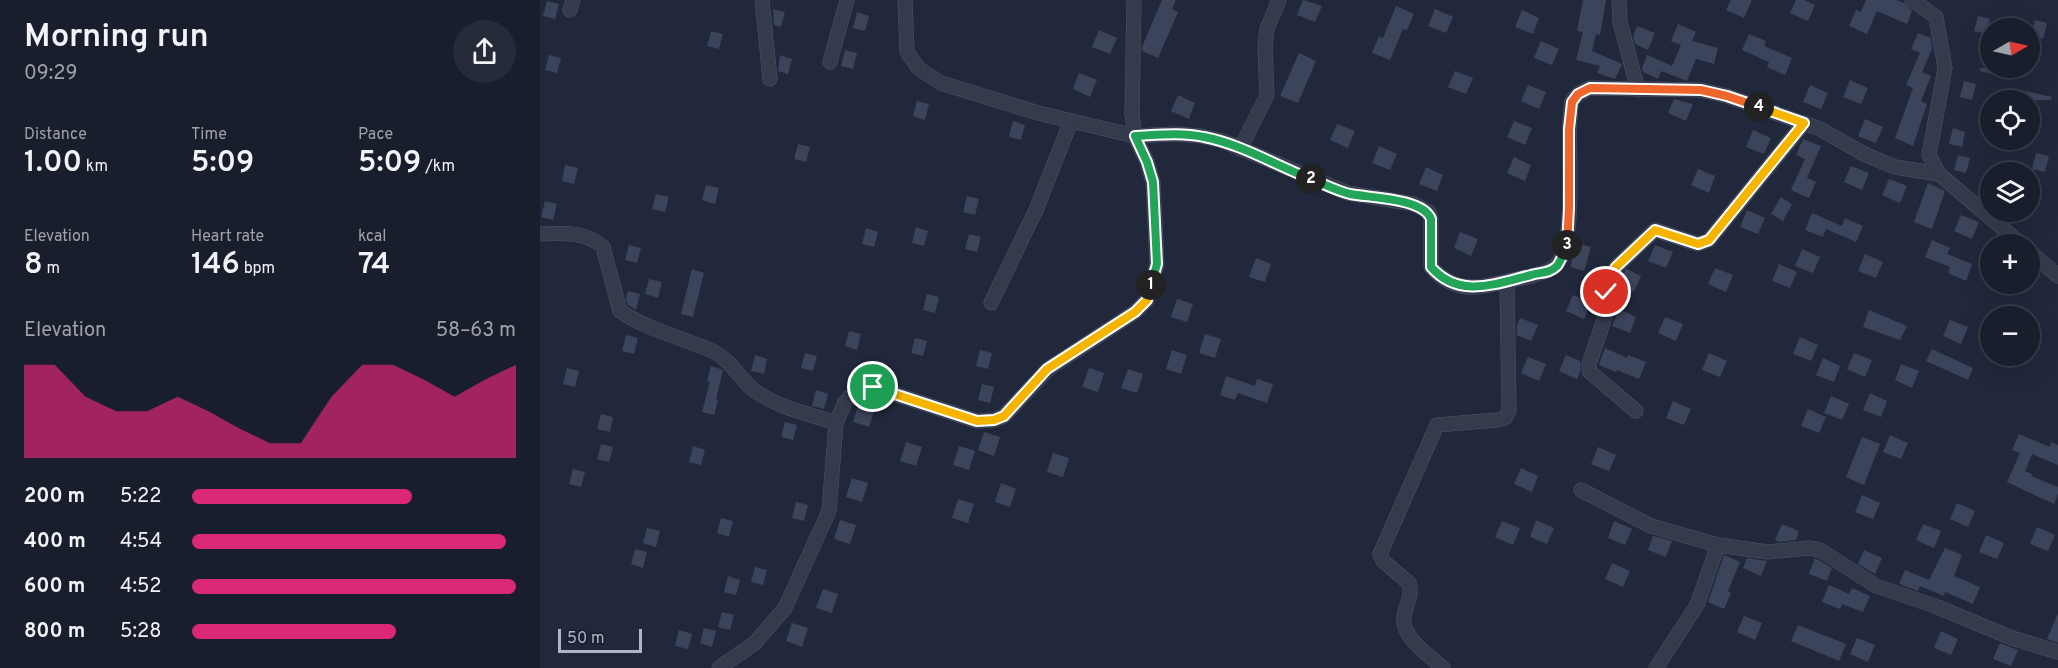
<!DOCTYPE html>
<meta charset="utf-8">
<style>
:root{--surface:#191e2d;--page:#262b39;--text:#f1f3f6;--muted:#9fa2aa;--line:#373c49;--accent:#db2777}
body{margin:0;font-family:Overpass,sans-serif;background:var(--page);color:var(--text);height:100vh;display:flex;flex-direction:column;font-size:22px;white-space:nowrap}
*{box-sizing:border-box;margin:0}
p{font-size:20px;color:var(--muted)}
.icon{flex:none;width:33px;height:33px;fill:none;stroke:currentColor;stroke-width:2;stroke-linecap:round;stroke-linejoin:round}
.map{position:relative;flex:1;overflow:hidden}
.sheet{display:flex;flex-direction:column;background:var(--surface);width:540px}
.sheet>*{flex:none}
.needle{width:39px;rotate:81deg}
.controls{position:absolute;left:1440px;top:18px;display:grid;gap:12px}
.controls a{display:grid;place-items:center;width:60px;height:60px;border-radius:50%;background:var(--surface);box-shadow:0 6px 24px #0002,0 0 0 2px var(--line);font-size:30px}
.scale{position:absolute;left:18px;bottom:15px;width:84px;box-sizing:border-box;padding-left:6px;border:3px solid #afb5c8;border-top:0;font-size:16px;line-height:21px;white-space:nowrap;color:#afb5c8;-webkit-text-stroke:4px #1a2030;paint-order:stroke}
.pin{position:absolute;display:grid;place-items:center;width:51px;height:51px;color:#fff;margin:-26px;border:3px solid #fff;border-radius:50%;box-shadow:0 2px 6px #0007}
.km{position:absolute;width:30px;height:30px;margin:-15px;border-radius:50%;background:#222;color:#fff;font-size:16px;line-height:30px;text-align:center}
.round{display:grid;place-items:center;flex:none;width:63px;height:63px;border-radius:32px;background:var(--page)}
.headline{display:flex;align-items:center;justify-content:space-between;height:102px;padding:0 24px}
h1{font-size:33px;font-weight:600;line-height:45px}
.stats{display:grid;grid-template-columns:repeat(3,1fr);gap:9px;height:102px;padding:6px 24px}
.stats div{display:grid;align-content:center}
.stats b{font-size:30px;font-weight:600}
.stats small{font-size:16px;font-weight:400}
.stats p{font-size:16px}
.chart{height:168px;padding:12px 24px}
.chart p{display:flex;justify-content:space-between}
.chart svg{width:100%;height:108px;margin-top:6px;fill:var(--accent);opacity:.7}
ul{padding:0 24px;list-style:none;font-size:20px}
li{display:grid;grid-template-columns:96px 72px 1fr;align-items:center;height:45px}
li i{height:15px;border-radius:8px;background:var(--accent)}
main{display:flex;flex:1;min-height:0}
.map>svg:first-child{display:block}
.building{fill:#3c445c}
.lines{fill:none;stroke-linecap:round;stroke-linejoin:round}
.minor-casing{stroke:#4f5566;stroke-width:15}
.minor{stroke:#343b4c;stroke-width:14}
.split-1-casing{stroke:#fff;stroke-width:12}
.split-2-casing{stroke:#fff;stroke-width:12}
.split-3-casing{stroke:#fff;stroke-width:12}
.split-4-casing{stroke:#fff;stroke-width:12}
.split-5-casing{stroke:#fff;stroke-width:12}
.split-1{stroke:#f5b400;stroke-width:8}
.split-2{stroke:#22a559;stroke-width:8}
.split-3{stroke:#22a559;stroke-width:8}
.split-4{stroke:#f0652b;stroke-width:8}
.split-5{stroke:#f5b400;stroke-width:8}
</style>
<main>
<section class="sheet">
<div class="headline"><div><h1>Morning run</h1><p>09:29</p></div><a class="round"><svg class="icon" aria-label="share" viewBox="0 0 24 24"><path d="M12 15V3M7 8l5-5 5 5M5 13v7h14v-7"/></svg></a></div>
<div class="stats">
<div><p>Distance</p><b>1.00<small> km</small></b></div>
<div><p>Time</p><b>5:09</b></div>
<div><p>Pace</p><b>5:09<small> /km</small></b></div>
</div>
<div class="stats">
<div><p>Elevation</p><b>8<small> m</small></b></div>
<div><p>Heart rate</p><b>146<small> bpm</small></b></div>
<div><p>kcal</p><b>74</b></div>
</div>
<div class="chart"><p><span>Elevation</span>58–63 m</p>
<svg viewBox="0 0 160 44" preserveAspectRatio="none"><path d="M0 44V6L10 6L20 19L30 25L40 25L50 19L60 25L70 32L80 38L90 38L100 19L110 6L120 6L130 12L140 19L150 12L160 6V44z"/></svg>
</div>
<ul>
<li><b>200 m</b>5:22<i style="width:68%"></i></li>
<li><b>400 m</b>4:54<i style="width:97%"></i></li>
<li><b>600 m</b>4:52<i style="width:100%"></i></li>
<li><b>800 m</b>5:28<i style="width:63%"></i></li>
</ul>
</section>
<div class="map">
<svg width="1518" height="668" viewBox="0 0 1518 668">
<rect width="100%" height="100%" fill="#21283c"/>
<g class="building">
<path d="M622 0H636L632 9 638 12 618 58 602 51V47Z"/>
<path d="M763 0 782 6 775 22 757 15Z"/>
<path d="M1043 0H1066L1060 35 1056 34 1052 51 1082 64 1075 79 1057 73 1060 66 1036 60 1043 32 1037 31Z"/>
<path d="M1191 0H1212L1204 18 1186 10Z"/>
<path d="M1256 0H1264L1275 5 1268 21 1250 13Z"/>
<path d="M1326 0H1356L1364 3 1372 11 1367 24 1337 11 1327 34 1309 26 1316 10 1321 12Z"/>
<path d="M7 1 19 4 15 19 3 16Z"/>
<path d="M856 6 874 14 867 30 863 29 850 60 832 53 839 36 843 38Z"/>
<path d="M233 9 245 12 241 27 234 25Z"/>
<path d="M895 9 913 17 906 33 888 26Z"/>
<path d="M982 10 999 18 993 34 975 27Z"/>
<path d="M317 12 329 16 325 31 313 28Z"/>
<path d="M1438 16 1450 19 1446 34 1434 31Z"/>
<path d="M1495 20 1507 23 1503 39 1491 35Z"/>
<path d="M1138 24 1156 32 1152 41 1178 48 1174 64 1156 59 1147 81 1121 71 1118 79 1103 72 1102 68 1107 55 1132 66 1141 45 1131 41Z"/>
<path d="M1097 26 1115 33 1108 50 1095 44 1093 36Z"/>
<path d="M559 30 577 38 570 54 552 47Z"/>
<path d="M171 31 183 34 179 49 167 46Z"/>
<path d="M1378 33 1391 38 1392 49 1382 72 1391 76 1381 101 1387 104 1373 146 1355 138 1373 88 1366 85 1380 53 1371 49Z"/>
<path d="M1209 34 1226 41 1224 46 1252 58 1245 75 1227 67 1229 62 1202 50Z"/>
<path d="M1001 41 1019 49 1012 65 994 58Z"/>
<path d="M305 50 317 53 313 69 301 66Z"/>
<path d="M759 53 776 61 758 103 740 96Z"/>
<path d="M9 55 21 58 17 73 5 70Z"/>
<path d="M240 55 252 59 248 74 238 71Z"/>
<path d="M1440 68H1468L1465 77 1440 71Z"/>
<path d="M915 71 933 78 926 94 908 87Z"/>
<path d="M539 73 557 80 550 97 533 89Z"/>
<path d="M1310 80 1328 88 1321 104 1303 97Z"/>
<path d="M1424 81 1436 84 1432 100 1420 97Z"/>
<path d="M988 85 1006 92 999 109 981 101Z"/>
<path d="M1270 85 1288 93 1281 109 1263 102Z"/>
<path d="M1486 91 1512 97 1511 100H1483Z"/>
<path d="M638 95 655 103 649 119 631 111Z"/>
<path d="M1134 99 1153 104 1146 121 1128 113Z"/>
<path d="M377 101 389 104 385 120 373 116Z"/>
<path d="M1325 119 1343 127 1336 143 1318 136Z"/>
<path d="M473 121 485 125 481 140 469 137Z"/>
<path d="M974 121 992 128 985 145 967 137Z"/>
<path d="M797 124 815 131 808 148 790 140Z"/>
<path d="M1413 128 1425 132 1422 147 1409 144Z"/>
<path d="M1213 130 1231 138 1224 154 1206 147Z"/>
<path d="M1263 139 1281 146 1267 178 1276 182 1269 198 1251 190 1265 159 1256 155Z"/>
<path d="M258 144 270 147 266 162 254 159Z"/>
<path d="M839 146 857 154 850 170 832 163Z"/>
<path d="M1496 153 1509 156 1505 172 1492 169Z"/>
<path d="M1418 155 1430 158 1426 173 1414 170Z"/>
<path d="M974 157 991 165 985 181 967 173Z"/>
<path d="M25 165 38 168 34 184 22 181Z"/>
<path d="M1311 166 1329 173 1322 190 1304 182Z"/>
<path d="M886 167 903 175 897 191 879 184Z"/>
<path d="M1158 169 1175 176 1169 193 1151 185Z"/>
<path d="M1349 179 1367 186 1360 203 1342 195Z"/>
<path d="M1388 183 1405 191 1392 229 1374 222Z"/>
<path d="M166 185 179 188 175 204 162 200Z"/>
<path d="M116 194 129 197 125 212 112 209Z"/>
<path d="M427 196 439 199 435 215 423 212Z"/>
<path d="M1241 197 1252 204 1243 221 1231 214Z"/>
<path d="M5 201 17 204 13 220 1 217Z"/>
<path d="M1207 210 1225 218 1218 234 1200 227Z"/>
<path d="M1272 213 1302 226 1305 218 1323 226 1316 242 1286 229 1283 237 1265 230Z"/>
<path d="M1421 215 1439 222 1432 239 1414 231Z"/>
<path d="M376 227 388 231 384 246 372 243Z"/>
<path d="M326 228 338 232 334 247 322 244Z"/>
<path d="M920 232 938 239 931 256 914 248Z"/>
<path d="M429 234 441 237 437 252 425 249Z"/>
<path d="M1392 240 1410 248 1407 254 1432 264 1426 281 1408 273 1410 267 1385 257Z"/>
<path d="M1037 243 1051 247 1044 271 1030 267Z"/>
<path d="M89 245 101 248 97 263 85 260Z"/>
<path d="M1115 245 1133 252 1126 268 1108 261Z"/>
<path d="M1262 249 1280 257 1273 273 1255 266Z"/>
<path d="M1325 254 1343 262 1336 278 1318 271Z"/>
<path d="M716 258 731 264 725 282 709 277Z"/>
<path d="M1239 264 1257 272 1250 288 1232 281Z"/>
<path d="M1175 268 1193 275 1186 292 1168 284Z"/>
<path d="M152 269 164 273 153 317 141 314Z"/>
<path d="M1086 269 1101 276 1094 292 1076 285Z"/>
<path d="M109 279 122 282 118 298 105 294Z"/>
<path d="M88 291 100 294 96 310 88 305 86 299Z"/>
<path d="M387 294 399 297 395 313 383 310Z"/>
<path d="M1033 295 1051 302 1044 319 1026 311Z"/>
<path d="M637 299 653 304 647 322 631 317Z"/>
<path d="M1079 309 1096 317 1090 333 1072 326Z"/>
<path d="M1329 310 1367 326 1360 340 1323 327Z"/>
<path d="M1125 317 1143 324 1136 341 1118 333Z"/>
<path d="M980 318 998 325 991 341 977 335V325Z"/>
<path d="M1410 320 1428 327 1421 344 1403 336Z"/>
<path d="M309 331 321 334 317 350 305 346Z"/>
<path d="M665 334 681 339 675 358 659 353Z"/>
<path d="M86 335 98 338 94 354 82 351Z"/>
<path d="M1260 337 1278 345 1271 361 1253 354Z"/>
<path d="M375 338 387 341 383 356 371 353Z"/>
<path d="M1065 348 1087 358 1088 355 1106 362 1099 379 1077 370 1076 372 1059 365Z"/>
<path d="M1392 349 1433 368 1428 380 1386 361Z"/>
<path d="M440 350 452 353 448 369 436 366Z"/>
<path d="M632 350 647 355 641 374 626 369Z"/>
<path d="M265 353 277 356 273 371 261 368Z"/>
<path d="M1169 353 1187 361 1180 377 1162 370Z"/>
<path d="M1314 353 1332 360 1325 377 1307 369Z"/>
<path d="M215 355 227 359 224 374 211 371Z"/>
<path d="M1026 355 1040 361 1041 370 1037 379 1019 371Z"/>
<path d="M988 357 1006 364 999 381 981 373Z"/>
<path d="M1283 358 1300 366 1294 382 1276 375Z"/>
<path d="M1361 364 1379 371 1372 388 1355 380Z"/>
<path d="M171 366 183 370 176 399 178 400 174 415 162 412 170 382 167 381Z"/>
<path d="M27 368 39 371 35 387 23 384Z"/>
<path d="M549 368 564 373 558 392 542 387Z"/>
<path d="M588 369 603 374 597 393 581 388Z"/>
<path d="M686 376 715 386 717 379 733 384 727 403 698 393 695 400 680 395Z"/>
<path d="M442 384 454 387 450 403 438 400Z"/>
<path d="M276 390 288 394 284 409 272 406Z"/>
<path d="M1330 393 1347 401 1341 417 1323 410Z"/>
<path d="M1291 396 1309 404 1302 420 1284 413Z"/>
<path d="M1133 401 1151 409 1144 425 1126 418Z"/>
<path d="M319 403 335 408 329 427 313 422Z"/>
<path d="M1268 409 1286 417 1279 433 1261 426Z"/>
<path d="M61 414 73 417 70 432 57 429Z"/>
<path d="M245 422 257 425 253 440 241 437Z"/>
<path d="M444 432 460 437 454 456 438 450Z"/>
<path d="M1479 434 1510 447 1511 442 1518 445V465L1492 454 1485 471 1492 474 1491 476 1518 487V494L1514 504 1467 482 1480 453 1472 450Z"/>
<path d="M1350 435 1368 443 1361 459 1343 452Z"/>
<path d="M1322 437 1340 444 1324 485 1306 477Z"/>
<path d="M366 442 382 447 376 466 360 461Z"/>
<path d="M61 444 73 447 69 462 57 459Z"/>
<path d="M153 446 165 450 161 465 149 462Z"/>
<path d="M419 446 435 451 429 470 413 465Z"/>
<path d="M1058 447 1076 455 1069 471 1051 464Z"/>
<path d="M513 453 529 458 523 477 507 472Z"/>
<path d="M981 468 998 476 992 492 974 484Z"/>
<path d="M33 469 45 472 41 487 29 484Z"/>
<path d="M312 478 328 483 322 502 306 497Z"/>
<path d="M461 483 476 489 470 507 455 502Z"/>
<path d="M1322 495 1340 503 1333 519 1315 512Z"/>
<path d="M418 499 434 504 428 523 412 518Z"/>
<path d="M256 502 268 505 264 521 252 518Z"/>
<path d="M1417 503 1435 511 1428 527 1410 519Z"/>
<path d="M181 518 193 521 189 537 177 533Z"/>
<path d="M300 520 316 525 310 544 294 539Z"/>
<path d="M996 520 1014 528 1007 544 990 537Z"/>
<path d="M962 521 980 528 973 545 955 537Z"/>
<path d="M1074 521 1092 529 1085 545 1068 538Z"/>
<path d="M1242 524 1259 531 1256 540 1239 542 1235 540Z"/>
<path d="M1383 524 1401 531 1394 548 1376 540Z"/>
<path d="M1497 527 1515 535 1508 551 1490 544Z"/>
<path d="M107 528 120 531 116 547 103 543Z"/>
<path d="M1446 535 1464 543 1457 559 1439 552Z"/>
<path d="M1113 536 1132 541 1126 557 1108 550Z"/>
<path d="M1405 548 1422 555 1414 576 1440 587 1433 604 1405 592 1404 596 1380 586 1378 591 1359 584 1365 570 1389 580Z"/>
<path d="M95 549 107 552 103 568 91 564Z"/>
<path d="M1324 550 1342 558 1335 574 1318 564Z"/>
<path d="M1184 555 1200 562 1188 591 1191 593 1184 609 1168 602Z"/>
<path d="M1207 558 1227 561 1221 576 1203 568Z"/>
<path d="M1275 558 1292 568 1287 581 1269 574Z"/>
<path d="M1072 563 1090 571 1083 587 1065 579Z"/>
<path d="M215 567 227 570 223 585 211 582Z"/>
<path d="M188 576 200 580 196 595 184 592Z"/>
<path d="M1289 585 1309 594 1312 588 1330 596 1323 612 1302 604 1300 609 1282 602Z"/>
<path d="M283 589 298 594 292 613 276 608Z"/>
<path d="M182 612 194 615 190 630 178 627Z"/>
<path d="M1518 613V643L1507 639Z"/>
<path d="M1204 616 1222 623 1215 640 1197 632Z"/>
<path d="M252 623 268 628 262 647 246 641Z"/>
<path d="M1258 625 1306 644 1299 661 1251 641Z"/>
<path d="M164 628 176 631 172 647 160 643Z"/>
<path d="M139 630 152 634 148 649 135 646Z"/>
<path d="M1401 631 1418 639 1411 655 1394 648Z"/>
<path d="M1317 638 1335 645 1328 662 1310 654Z"/>
<path d="M1460 643 1478 650 1471 666 1453 659Z"/>
</g>
<g class="lines">
<defs>
<g id="minor">
<path d="M222 0 230 79"/>
<path d="M365 0 367 52 379 69 401 83 498 113 595 136 635 134 661 136 683 141 808 193 874 204 889 212 891 219V267C905 283 923 290 944 286 958 283 1005 275 1014 267 1038 248 1027 151 1030 119 1031 114 1030 106 1032 101 1036 94 1043 91 1050 88L1161 90 1187 96 1280 129 1324 154 1355 167 1399 174"/>
<path d="M1079 0 1080 22 1098 90"/>
<path d="M1372 0 1396 17 1405 68 1389 155 1399 174 1481 244"/>
<path d="M30 10 33 0"/>
<path d="M290 62 307 0"/>
<path d="M700 149 727 95 725 48 727 29 739 0"/>
<path d="M0 234C21 233 47 231 63 247L80 311C110 331 140 337 172 351 191 359 199 379 215 391 239 408 269 414 296 423"/>
<path d="M1490 252 1518 276"/>
<path d="M451 303 496 210 531 121"/>
<path d="M1096 411 1050 372 1049 364 1068 308 1067 281 1076 267 1115 230 1158 244 1169 240 1264 123"/>
<path d="M1041 490 1111 526 1178 545 1228 552 1269 548 1280 550 1336 586 1395 606 1472 638 1518 652"/>
<path d="M179 668 215 643 245 608 289 511 296 423 305 402 318 388 333 387 437 421 454 420 464 416 508 369 595 312 607 300 617 264 613 182 607 162 595 136 592 114 594 0"/>
<path d="M903 668C889 655 861 638 864 616 866 604 873 595 869 583L843 561 840 554 897 425 957 420 965 418 969 411 967 281"/>
<path d="M1116 668 1157 605 1178 545"/>
</g>
</defs>
<use href="#minor" class="minor-casing"/>
<use href="#minor" class="minor"/>
</g>
<g class="lines">
<defs>
<path id="split-1" d="M333 387 437 421 454 420 464 416 507 369 595 312 607 300 611 285"/>
<path id="split-2" d="M611 285 617 264 613 182 607 162 595 136C617 135 641 132 664 137 701 144 735 165 771 179"/>
<path id="split-3" d="M771 179C784 184 797 191 810 194 831 198 883 198 891 219V267C919 299 955 284 991 275 1000 272 1009 274 1017 266 1021 261 1024 251 1027 245"/>
<path id="split-4" d="M1027 245 1029 208V129L1032 102 1038 94 1050 88 1161 90 1187 96 1219 107"/>
<path id="split-5" d="M1066 292 1067 281 1076 267 1115 230 1158 244 1169 240 1264 123 1219 107"/>
</defs>
<use href="#split-1" class="split-1-casing"/>
<use href="#split-2" class="split-2-casing"/>
<use href="#split-3" class="split-3-casing"/>
<use href="#split-4" class="split-4-casing"/>
<use href="#split-5" class="split-5-casing"/>
<use href="#split-1" class="split-1"/>
<use href="#split-2" class="split-2"/>
<use href="#split-3" class="split-3"/>
<use href="#split-4" class="split-4"/>
<use href="#split-5" class="split-5"/>
</g>
</svg>
<div class="controls">
<a><svg class="needle" viewBox="-14 -14 28 28"><path d="M0-13l5 13h-10z" fill="#e53935"/><path d="M0 13l5-13h-10z" fill="#9fa2aa"/></svg></a>
<a><svg class="icon" aria-label="locate" viewBox="0 0 24 24"><circle cx="12" cy="12" r="6"/><path d="M12 2v4M12 18v4M2 12h4M18 12h4"/></svg></a>
<a><svg class="icon" aria-label="layers" viewBox="0 0 24 24"><path d="M12 4l9 5-9 5-9-5zM3 14l9 5 9-5"/></svg></a>
<a>+</a>
<a>−</a>
</div>
<div class="scale">50 m</div>
<div class="pin" style="left:333px;top:387px;background:#1e9e55"><svg class="icon" aria-label="arrive" viewBox="0 0 24 24"><path d="M6 21V4h12l-3 4 3 4H6"/></svg></div>
<div class="pin" style="left:1066px;top:292px;background:#d93025"><svg class="icon" aria-label="check" viewBox="0 0 24 24"><path d="M5 12l5 5 9-10"/></svg></div>
<b class="km" style="left:611px;top:285px">1</b>
<b class="km" style="left:771px;top:179px">2</b>
<b class="km" style="left:1027px;top:245px">3</b>
<b class="km" style="left:1219px;top:107px">4</b>
</div>
</main>
